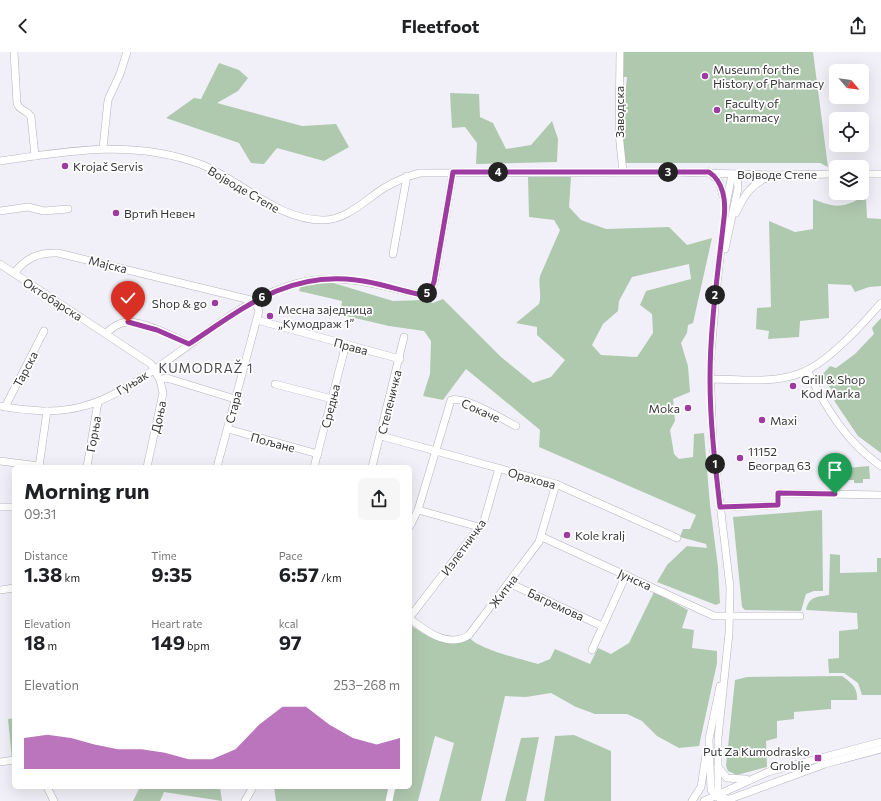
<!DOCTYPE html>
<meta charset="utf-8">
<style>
:root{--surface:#fff;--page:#f6f6f6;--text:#202124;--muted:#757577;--accent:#9e3ba1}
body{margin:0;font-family:Commissioner,sans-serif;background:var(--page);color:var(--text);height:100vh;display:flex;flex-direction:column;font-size:15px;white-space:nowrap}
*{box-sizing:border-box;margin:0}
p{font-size:13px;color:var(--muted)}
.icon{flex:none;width:22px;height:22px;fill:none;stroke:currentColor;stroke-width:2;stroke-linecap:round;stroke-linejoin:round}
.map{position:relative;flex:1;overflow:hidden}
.details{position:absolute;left:12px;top:413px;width:400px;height:324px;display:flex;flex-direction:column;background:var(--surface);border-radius:6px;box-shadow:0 4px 16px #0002}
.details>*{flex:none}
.needle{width:26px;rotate:119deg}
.buttons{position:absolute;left:829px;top:12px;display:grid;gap:8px}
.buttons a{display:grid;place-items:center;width:40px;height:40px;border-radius:6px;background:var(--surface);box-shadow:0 4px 16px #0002;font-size:20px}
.pin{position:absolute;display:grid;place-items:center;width:34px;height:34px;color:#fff;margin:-41px -17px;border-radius:50% 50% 50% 0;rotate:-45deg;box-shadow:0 0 4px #0007}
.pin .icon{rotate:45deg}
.km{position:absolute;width:20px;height:20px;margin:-10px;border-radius:50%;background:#222;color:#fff;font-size:11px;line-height:20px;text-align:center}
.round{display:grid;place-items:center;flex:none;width:42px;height:42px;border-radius:6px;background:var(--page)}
.headline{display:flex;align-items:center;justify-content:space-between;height:68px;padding:0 12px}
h1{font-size:22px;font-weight:700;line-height:30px}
.metrics{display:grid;grid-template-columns:repeat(3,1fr);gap:6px;height:68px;padding:4px 12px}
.metrics div{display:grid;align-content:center}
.metrics b{font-size:20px;font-weight:700}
.metrics small{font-size:11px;font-weight:400}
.metrics p{font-size:11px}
.chart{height:112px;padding:8px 12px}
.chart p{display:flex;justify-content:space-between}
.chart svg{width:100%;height:72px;margin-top:4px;fill:var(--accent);opacity:.7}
header{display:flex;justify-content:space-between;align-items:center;height:52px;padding:0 12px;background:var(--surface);font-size:18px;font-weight:700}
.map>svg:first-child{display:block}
.green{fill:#afc9af;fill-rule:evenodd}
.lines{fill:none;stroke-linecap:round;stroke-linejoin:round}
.minor-casing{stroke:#b3b2ba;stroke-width:8}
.minor{stroke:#fff;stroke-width:7}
.route-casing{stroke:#fff;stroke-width:8}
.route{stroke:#9e3ba1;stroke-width:5}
.poi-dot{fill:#9e3ba1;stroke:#fefefe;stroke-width:1.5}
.labels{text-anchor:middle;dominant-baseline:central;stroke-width:3.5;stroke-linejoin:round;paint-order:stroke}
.poi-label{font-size:12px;fill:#38373a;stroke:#fefefe;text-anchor:start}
.street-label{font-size:12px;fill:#38373a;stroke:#fefefe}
.neighbourhood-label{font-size:13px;letter-spacing:1px;fill:#49484f;stroke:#fefefe}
</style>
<header><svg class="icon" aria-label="back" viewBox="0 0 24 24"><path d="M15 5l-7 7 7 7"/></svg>Fleetfoot<svg class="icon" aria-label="share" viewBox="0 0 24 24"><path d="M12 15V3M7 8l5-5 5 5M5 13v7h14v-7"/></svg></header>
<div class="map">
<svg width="881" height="749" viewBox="0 0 881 749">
<rect width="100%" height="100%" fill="#f1f0f8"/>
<g class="green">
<path d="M624 0H813L828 115 820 111H626L621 80 627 25H623Z"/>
<path d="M219 11 239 18 248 26 238 39 217 51 302 74 336 72 349 95 324 109 277 96 264 112 251 111 239 91 166 66 194 46 201 47Z"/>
<path d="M450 41 479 42 480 65 493 71 506 97 531 93 552 69 558 87 557 110 476 112 477 91 465 75 452 76Z"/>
<path d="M528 125H571L569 155 581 168 606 177 669 175 687 193 712 186 693 271 688 273 687 281 681 291 688 314 690 340 673 347 675 369 670 378 674 402 679 407 693 405 694 382 704 381 710 453 718 515 720 551 716 553 657 530 667 513 687 494 707 496 706 492 680 485 683 477H690L696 463 539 395 540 378 466 317 443 348 423 344 430 322 431 289 424 279 389 274 342 263 341 257 342 249 299 239 301 233 330 230 393 249 424 248 433 251 443 247 501 305 533 331 551 325 565 308 537 283V275L516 271 539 252C542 243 538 233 540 224L560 178 554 168 529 165ZM689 212 691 227 646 239 640 253 652 262 653 281 637 305 601 303 592 293 603 272 618 259 619 249 632 225Z"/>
<path d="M861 146H866L867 166 881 167V234L869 235 855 240 851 233 828 232 829 266 800 269 799 285 768 287 769 279 756 277 757 256 771 255 769 169 795 180 813 177V147C833 155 841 157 861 146Z"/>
<path d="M881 266V401L858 384 835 350 831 337 821 324 830 314 836 316 855 302 874 282 872 276Z"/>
<path d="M869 414 870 427H863V431H854V428H847L848 416Z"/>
<path d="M822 458 823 539H814L806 542 801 559 745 558 742 555 733 465Z"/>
<path d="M830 502 840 503V521L877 520V506H881V643H862L858 631 844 621H829L828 607 839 606V579L858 577 857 561 806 558C809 544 817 545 829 543Z"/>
<path d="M654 540 688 558 682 576 694 578 692 596 717 599V611L699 694 679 696 657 684 642 669 627 662H595L576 655 551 641 526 645 505 644 481 749H439L454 691 435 684 418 749H276L274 735H410V573C434 589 442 594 470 586 478 597 524 608 538 612L550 607 555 597 590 612 598 596 611 602 629 591Z"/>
<path d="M842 624C851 631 858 635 857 648H831V657L794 660V667L777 669V686L766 689 767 715 737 723 728 719 726 714 735 628 747 625Z"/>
<path d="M14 666V708H12L8 667Z"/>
<path d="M574 683 611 699V749H544L555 684Z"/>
<path d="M539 685 526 749H505L521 686Z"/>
<path d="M140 735H220L222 749 164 740 160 749H133Z"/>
</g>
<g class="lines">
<defs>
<g id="minor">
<path d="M14 0 17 51C19 59 28 58 31 65L35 104"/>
<path d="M620 0 619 81 623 120"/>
<path d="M103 96 108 48 120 22 127 0"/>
<path d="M0 109C68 99 134 87 200 112 242 128 276 168 323 168 347 168 365 148 384 136 396 129 407 124 420 121L671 120 774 123 836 122"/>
<path d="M709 120 719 130 725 150"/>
<path d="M862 122H881"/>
<path d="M0 159 28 155 44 159 68 157"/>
<path d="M736 161C744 143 752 131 771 124"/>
<path d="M725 197 738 136 737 122"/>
<path d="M393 202 407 124"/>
<path d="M0 212 151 312 160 328 163 341 147 415"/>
<path d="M14 221C26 206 39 200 58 201L255 249"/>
<path d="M257 268 400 307"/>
<path d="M106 281C112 276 119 270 128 270 143 269 174 285 189 292"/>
<path d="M807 318C826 356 846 390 881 414"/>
<path d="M710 327C739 327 773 332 801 321 828 311 862 273 881 251"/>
<path d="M160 328 165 326 170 327 235 347"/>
<path d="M275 332 332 347"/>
<path d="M0 354C28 359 57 362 84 354 127 343 183 296 221 270 247 252 275 235 308 229 346 222 381 234 418 242 427 242 431 239 434 231L453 120"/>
<path d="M5 355 44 279"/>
<path d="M228 377 318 402"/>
<path d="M381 384 556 432 677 486"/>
<path d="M0 409 39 414"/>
<path d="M39 415 47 359"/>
<path d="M87 415 98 350"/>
<path d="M217 415 259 259 255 249"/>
<path d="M314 415 346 292"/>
<path d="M372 415 404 285"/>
<path d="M0 455H14"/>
<path d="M720 455 778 453V441L881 443"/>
<path d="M418 458 479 475"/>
<path d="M410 474 418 458 451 348C465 344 502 367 516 374"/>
<path d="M542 485 714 564H800"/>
<path d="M509 531 602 574"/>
<path d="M0 538 14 536"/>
<path d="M410 565 484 469 499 416"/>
<path d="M410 567C426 579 448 597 469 583L539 490 556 432"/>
<path d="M592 598 626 523"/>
<path d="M720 634 709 687 711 738 719 746 730 747 825 712 881 697"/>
<path d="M0 710 14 708"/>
<path d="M718 715 727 726 746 727"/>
<path d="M47 735 54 749"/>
<path d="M716 744 718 736V686L729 581 730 535 713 394 710 313 717 231 726 153 732 122"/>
<path d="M245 749 253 735"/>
<path d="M389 749 392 735"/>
<path d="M692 749 701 735 706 703"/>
<path d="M704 749 768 720 881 690"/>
</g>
</defs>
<use href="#minor" class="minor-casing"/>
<use href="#minor" class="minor"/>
</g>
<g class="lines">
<defs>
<path id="route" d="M128 270 157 278 189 292C242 257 287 219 356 228 376 230 398 238 418 242 427 242 431 239 434 230L453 120H709C724 130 726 150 724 166 718 220 710 273 710 327 710 370 715 412 720 455L778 453V441L835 442"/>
</defs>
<use href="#route" class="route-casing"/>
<use href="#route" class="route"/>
</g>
<g class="poi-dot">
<circle cx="705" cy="24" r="4"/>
<circle cx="717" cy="58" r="4"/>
<circle cx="65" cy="114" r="4"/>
<circle cx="116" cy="161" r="4"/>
<circle cx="215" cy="251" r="4"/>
<circle cx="270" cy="264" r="4"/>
<circle cx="793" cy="334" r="4"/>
<circle cx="688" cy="356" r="4"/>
<circle cx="762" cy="368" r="4"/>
<circle cx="740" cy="406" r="4"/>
<circle cx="567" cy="483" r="4"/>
<rect x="814" y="702" width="8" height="8" rx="2"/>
</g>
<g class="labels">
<g class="poi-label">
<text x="713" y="17">Museum for the<tspan x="713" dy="14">History of Pharmacy</tspan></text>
<text x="725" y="51">Faculty of<tspan x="725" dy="14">Pharmacy</tspan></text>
<text x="73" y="114">Krojač Servis</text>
<text x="124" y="161">Вртић Невен</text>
<text x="207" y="251" text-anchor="end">Shop &amp; go</text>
<text x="278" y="257">Месна заједница<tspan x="278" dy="14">„Кумодраж 1”</tspan></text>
<text x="801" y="327">Grill &amp; Shop<tspan x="801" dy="14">Kod Marka</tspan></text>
<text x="680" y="356" text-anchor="end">Moka</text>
<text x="770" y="368">Maxi</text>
<text x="748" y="399">11152<tspan x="748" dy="14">Београд 63</tspan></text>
<text x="575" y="483">Kole kralj</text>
<text x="810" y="699" text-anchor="end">Put Za Kumodrasko<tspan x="810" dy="14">Groblje</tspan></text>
</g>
<g class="street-label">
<text transform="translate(619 60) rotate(-90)">Заводска</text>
<text x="777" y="122">Војводе Степе</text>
<text transform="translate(244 137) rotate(30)">Војводе Степе</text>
<text transform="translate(108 212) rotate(14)">Мајска</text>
<text transform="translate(53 247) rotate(33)">Октобарска</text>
<text transform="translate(351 294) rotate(15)">Права</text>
<text transform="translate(25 317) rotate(-62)">Тарска</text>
<text transform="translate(132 330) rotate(-32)">Гуњак</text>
<text transform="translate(389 350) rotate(-76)">Степеничка</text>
<text transform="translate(330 354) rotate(-76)">Средња</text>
<text transform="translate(233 355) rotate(-76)">Стара</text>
<text transform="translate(481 358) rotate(24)">Сокаче</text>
<text transform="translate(158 365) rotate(-78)">Доња</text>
<text transform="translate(93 382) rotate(-80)">Горња</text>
<text transform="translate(273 390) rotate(15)">Пољане</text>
<text transform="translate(532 426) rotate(16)">Орахова</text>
<text transform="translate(463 495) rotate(-54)">Излетничка</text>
<text transform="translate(635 527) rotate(24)">Јунска</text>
<text transform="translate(503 539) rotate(-53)">Житна</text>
<text transform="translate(556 552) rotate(25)">Багремова</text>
</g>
<g class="neighbourhood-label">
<text x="206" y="316">KUMODRAŽ 1</text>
</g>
</g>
</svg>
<div class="buttons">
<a><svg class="needle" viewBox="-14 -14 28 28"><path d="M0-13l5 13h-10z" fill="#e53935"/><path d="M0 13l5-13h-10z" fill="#757577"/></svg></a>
<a><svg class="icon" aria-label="locate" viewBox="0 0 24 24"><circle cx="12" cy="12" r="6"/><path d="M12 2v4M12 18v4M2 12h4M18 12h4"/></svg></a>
<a><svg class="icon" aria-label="layers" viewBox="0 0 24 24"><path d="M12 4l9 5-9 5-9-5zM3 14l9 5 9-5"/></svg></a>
</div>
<div class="pin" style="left:835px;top:442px;background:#1e9e55"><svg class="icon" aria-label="arrive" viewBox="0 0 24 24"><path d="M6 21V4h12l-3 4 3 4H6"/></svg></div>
<div class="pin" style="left:128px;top:270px;background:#d93025"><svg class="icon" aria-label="check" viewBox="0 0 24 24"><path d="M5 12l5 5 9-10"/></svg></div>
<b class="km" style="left:715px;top:412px">1</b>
<b class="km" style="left:715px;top:243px">2</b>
<b class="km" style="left:668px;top:120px">3</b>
<b class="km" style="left:498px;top:120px">4</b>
<b class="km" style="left:427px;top:241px">5</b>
<b class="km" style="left:262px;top:245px">6</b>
<section class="details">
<div class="headline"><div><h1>Morning run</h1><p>09:31</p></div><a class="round"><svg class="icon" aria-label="share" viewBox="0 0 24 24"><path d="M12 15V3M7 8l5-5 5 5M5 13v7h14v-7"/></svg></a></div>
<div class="metrics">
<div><p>Distance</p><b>1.38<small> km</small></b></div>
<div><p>Time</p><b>9:35</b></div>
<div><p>Pace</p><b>6:57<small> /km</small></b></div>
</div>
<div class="metrics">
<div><p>Elevation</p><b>18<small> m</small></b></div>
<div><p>Heart rate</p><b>149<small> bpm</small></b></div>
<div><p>kcal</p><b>97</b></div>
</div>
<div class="chart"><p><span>Elevation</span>253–268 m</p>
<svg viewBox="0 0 160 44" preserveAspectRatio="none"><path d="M0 44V25L10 23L20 25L30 29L40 32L50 32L60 34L70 38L80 38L90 32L100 17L110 6L120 6L130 17L140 25L150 29L160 25V44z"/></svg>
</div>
</section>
</div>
